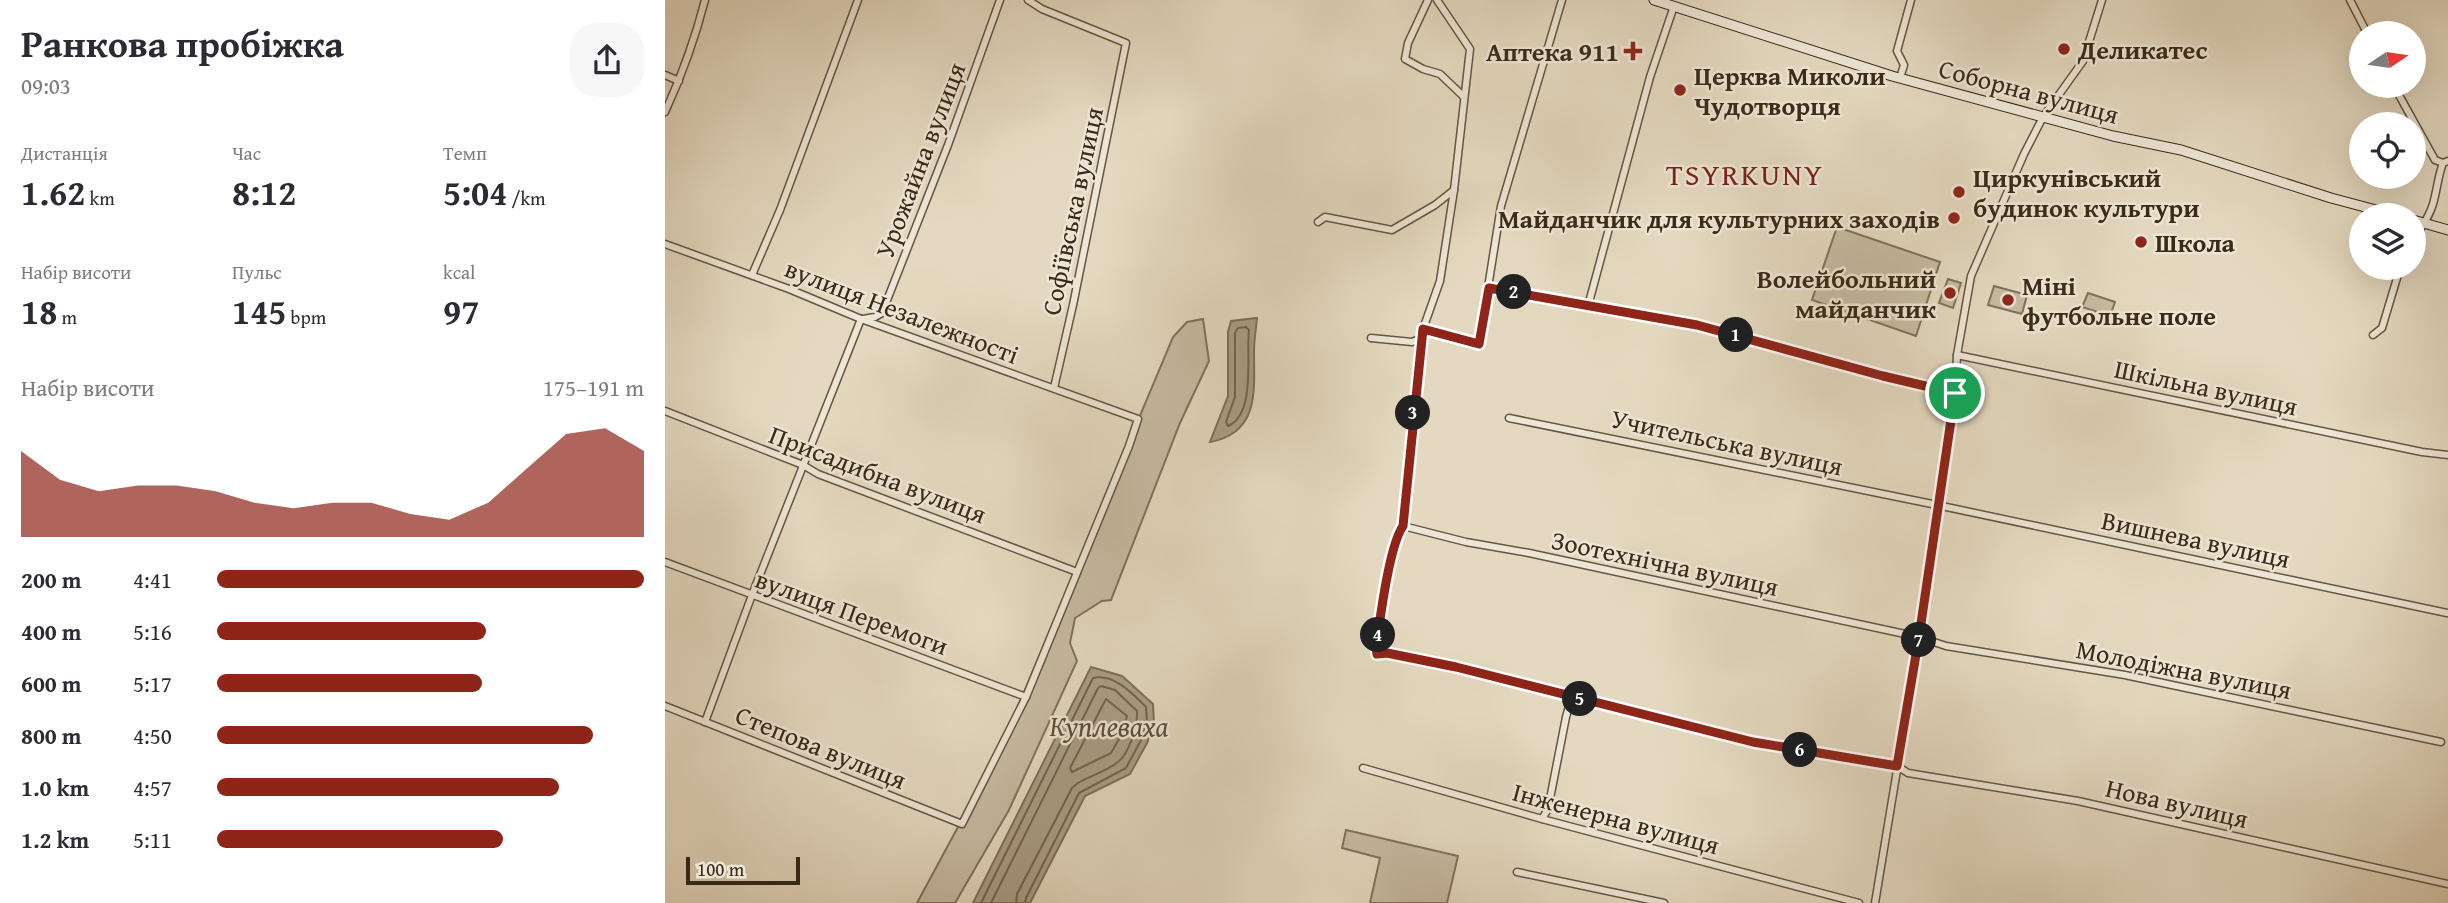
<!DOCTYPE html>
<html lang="uk">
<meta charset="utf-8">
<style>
:root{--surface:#fff;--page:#f7f7f7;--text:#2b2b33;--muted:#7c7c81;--accent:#8f2418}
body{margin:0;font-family:"Gentium Book Plus",serif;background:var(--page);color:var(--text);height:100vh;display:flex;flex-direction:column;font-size:26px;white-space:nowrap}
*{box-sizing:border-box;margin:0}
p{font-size:23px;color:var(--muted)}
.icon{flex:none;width:38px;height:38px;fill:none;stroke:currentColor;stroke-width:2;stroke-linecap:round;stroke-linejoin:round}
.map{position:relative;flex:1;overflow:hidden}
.drawer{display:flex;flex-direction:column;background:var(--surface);width:665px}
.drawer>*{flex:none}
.needle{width:46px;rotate:77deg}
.controls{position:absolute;left:1684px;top:21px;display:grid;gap:14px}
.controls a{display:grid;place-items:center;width:77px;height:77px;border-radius:50%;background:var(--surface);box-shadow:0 7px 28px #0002;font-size:35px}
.scale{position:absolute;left:21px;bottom:18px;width:114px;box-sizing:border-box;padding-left:7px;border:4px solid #3a2a15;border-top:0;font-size:19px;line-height:24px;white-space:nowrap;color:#3a2a15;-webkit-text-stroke:5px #ede6d6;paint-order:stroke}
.pin{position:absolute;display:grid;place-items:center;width:60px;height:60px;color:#fff;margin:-30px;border:4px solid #fff;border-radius:50%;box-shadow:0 2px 7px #0007}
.km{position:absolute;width:35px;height:35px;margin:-18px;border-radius:50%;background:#222;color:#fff;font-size:19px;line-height:35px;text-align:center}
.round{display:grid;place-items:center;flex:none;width:74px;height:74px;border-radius:28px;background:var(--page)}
.overview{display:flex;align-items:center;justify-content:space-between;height:119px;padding:0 21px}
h1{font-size:38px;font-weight:700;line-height:52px}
.metrics{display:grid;grid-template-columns:repeat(3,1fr);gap:10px;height:119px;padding:7px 21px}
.metrics div{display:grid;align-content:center}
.metrics b{font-size:35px;font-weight:700}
.metrics small{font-size:19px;font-weight:400}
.metrics p{font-size:19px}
.chart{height:196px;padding:14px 21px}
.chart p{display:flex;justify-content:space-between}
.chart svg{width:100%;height:126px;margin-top:7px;fill:var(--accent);opacity:.7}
ul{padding:0 21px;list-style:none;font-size:23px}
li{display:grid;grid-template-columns:112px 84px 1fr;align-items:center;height:52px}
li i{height:18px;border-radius:9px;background:var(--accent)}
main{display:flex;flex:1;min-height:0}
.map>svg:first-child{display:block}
.green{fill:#c7bba3;stroke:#80725c;stroke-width:2}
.water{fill:#aa9e86;stroke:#7d7059;stroke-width:2}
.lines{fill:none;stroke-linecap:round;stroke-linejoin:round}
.shore{stroke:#72644e;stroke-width:2}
.street-casing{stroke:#645640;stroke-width:9}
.secondary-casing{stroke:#3a2a15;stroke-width:11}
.street{stroke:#ede6d6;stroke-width:6}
.secondary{stroke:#ede6d6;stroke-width:9}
.route-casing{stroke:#fff;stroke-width:14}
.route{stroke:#8f2418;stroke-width:9}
.poi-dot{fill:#8f2418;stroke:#ede6d6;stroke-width:2.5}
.labels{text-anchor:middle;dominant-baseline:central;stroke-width:5;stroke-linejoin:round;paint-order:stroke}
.poi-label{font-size:26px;font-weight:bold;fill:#3a2a15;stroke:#ede6d6;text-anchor:start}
.street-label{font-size:26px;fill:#3a2a15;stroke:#ede6d6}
.water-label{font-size:28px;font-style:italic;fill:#5c4d37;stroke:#ede6d6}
.quarter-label{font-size:30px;letter-spacing:2px;fill:#7a1f14;stroke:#ede6d6}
</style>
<main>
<section class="drawer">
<div class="overview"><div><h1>Ранкова пробіжка</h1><p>09:03</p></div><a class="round"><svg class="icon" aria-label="share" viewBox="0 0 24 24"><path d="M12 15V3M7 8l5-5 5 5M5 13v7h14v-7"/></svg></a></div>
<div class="metrics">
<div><p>Дистанція</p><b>1.62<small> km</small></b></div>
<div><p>Час</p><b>8:12</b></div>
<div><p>Темп</p><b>5:04<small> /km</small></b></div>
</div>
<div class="metrics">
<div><p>Набір висоти</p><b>18<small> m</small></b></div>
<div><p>Пульс</p><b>145<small> bpm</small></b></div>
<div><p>kcal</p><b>97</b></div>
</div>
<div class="chart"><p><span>Набір висоти</span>175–191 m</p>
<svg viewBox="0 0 160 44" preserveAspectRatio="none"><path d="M0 44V14L10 24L20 28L30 26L40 26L50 28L60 32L70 34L80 32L90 32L100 36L110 38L120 32L130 20L140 8L150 6L160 14V44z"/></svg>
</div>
<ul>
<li><b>200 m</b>4:41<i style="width:100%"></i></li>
<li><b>400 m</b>5:16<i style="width:63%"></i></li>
<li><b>600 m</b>5:17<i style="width:62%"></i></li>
<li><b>800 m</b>4:50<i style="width:88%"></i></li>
<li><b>1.0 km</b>4:57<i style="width:80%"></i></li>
<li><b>1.2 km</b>5:11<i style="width:67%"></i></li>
</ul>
</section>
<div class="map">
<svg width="1783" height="903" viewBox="0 0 1783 903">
<rect width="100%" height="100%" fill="#e4d9c0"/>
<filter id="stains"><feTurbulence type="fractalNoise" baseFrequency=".00286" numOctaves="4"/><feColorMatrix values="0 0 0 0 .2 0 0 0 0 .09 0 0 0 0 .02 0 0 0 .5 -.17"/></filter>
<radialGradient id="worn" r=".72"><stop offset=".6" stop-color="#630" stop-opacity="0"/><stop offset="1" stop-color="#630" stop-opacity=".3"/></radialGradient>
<g class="green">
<path d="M1172 227 1275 262 1251 336 1147 300Z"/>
<path d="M1283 279 1296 283 1288 308 1274 303Z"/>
<path d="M1329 286 1362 295 1357 314 1323 305Z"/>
<path d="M1423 293 1450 302 1445 316 1417 307Z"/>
<path d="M538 319 544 361 515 423 446 600 437 601 410 618 405 643 412 661 344 810 290 903H252L336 747 508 337 522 322Z"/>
<path d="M681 830 793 856 782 903H705L715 858 677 848Z"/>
</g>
<g class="water">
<path d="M592 318C591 329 589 340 589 351 589 390 595 433 545 442L563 396V332L566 321Z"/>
<path d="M426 667 457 676 488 704 489 723 482 743 465 774 420 796 365 903H308Z"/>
</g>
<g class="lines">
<g class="shore">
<path d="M581 327 584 330C581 356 591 414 563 426L561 422 570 397V333L573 328Z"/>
<path d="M441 699 462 716 458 732 446 753 407 772 405 768Z"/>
<path d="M316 903 428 678C449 673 468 694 481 707L482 722 476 740 461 768 414 793 361 898 360 903"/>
<path d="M326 903 433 688 436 686 450 690 472 711C473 725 464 754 453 762 442 771 425 776 413 783L407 788 352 894 351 903"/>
</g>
<defs>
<g id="street">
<path d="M363 0 377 9 461 43 408 305 389 388"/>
<path d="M763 0 743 43 740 59 758 69 775 74 798 96"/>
<path d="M897 0 836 206 814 344 758 329 738 526C724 545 715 621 711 647L712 654 722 653 791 667 1088 742 1232 766 1243 773 1413 801 1783 884"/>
<path d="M1685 0 1702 33"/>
<path d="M0 75 14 81"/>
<path d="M1235 78 1239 65 1232 51 1246 0"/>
<path d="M1729 86 1770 160 1778 163"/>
<path d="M0 112C17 75 30 39 40 0"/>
<path d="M653 222 660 217 727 230 770 205 789 190"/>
<path d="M1748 240C1756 228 1764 218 1768 204 1772 190 1773 176 1778 163L1783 161"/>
<path d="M0 244 124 289 196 319 473 419 464 446 361 697 297 824 0 706"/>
<path d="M87 275 115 210 193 0"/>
<path d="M824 288 1032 325 1218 376 1290 393"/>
<path d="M923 306 985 77 1009 6"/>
<path d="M198 319 210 317 217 313 283 145 335 0"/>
<path d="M758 329 775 281 789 190 805 49 772 0"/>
<path d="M1708 335 1717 328 1735 268"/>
<path d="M706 338 747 342 757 338"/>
<path d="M1292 355 1757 452 1783 455"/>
<path d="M0 411 138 465 153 474 412 572"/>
<path d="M844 418 1272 505 1782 613"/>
<path d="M738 526 801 542 864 553 1254 637 1281 646 1460 675 1776 742"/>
<path d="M0 562 361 697"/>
<path d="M40 722 87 595 196 319"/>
<path d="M698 768 877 819 1194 903"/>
<path d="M877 819 883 809 901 717 905 703 912 698"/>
<path d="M852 872 999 903"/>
<path d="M1210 903 1254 637 1290 393 1292 355 1306 276 1359 154 1378 117 1418 61 1437 0"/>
</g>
<g id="secondary">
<path d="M989 0 1227 76 1448 136 1516 150 1666 198 1730 215"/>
<path d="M1748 220 1783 230"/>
</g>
</defs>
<use href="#street" class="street-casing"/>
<use href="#secondary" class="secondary-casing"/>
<use href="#street" class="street"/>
<use href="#secondary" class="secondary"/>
</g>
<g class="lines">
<defs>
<path id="route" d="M824 288 1032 325 1218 376 1290 393 1254 637 1232 766 1088 742 791 667 722 653 712 654 711 647C715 620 724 546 738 526L758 329 814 344Z"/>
</defs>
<use href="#route" class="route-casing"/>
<use href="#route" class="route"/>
</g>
<g class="poi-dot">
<circle cx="1399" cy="49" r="7"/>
<path d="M964.5 40.5h7v7h7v7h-7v7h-7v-7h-7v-7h7z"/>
<circle cx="1015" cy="90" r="7"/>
<circle cx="1294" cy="192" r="7"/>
<circle cx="1289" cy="218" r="7"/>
<circle cx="1476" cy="242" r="7"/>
<circle cx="1285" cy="293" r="7"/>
<circle cx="1343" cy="300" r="7"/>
</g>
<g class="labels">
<g class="poi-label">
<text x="1413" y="49">Деликатес</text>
<text x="954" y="51" text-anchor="end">Аптека 911</text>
<text x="1029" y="75">Церква Миколи<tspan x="1029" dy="30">Чудотворця</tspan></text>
<text x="1308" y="177">Циркунівський<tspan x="1308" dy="30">будинок культури</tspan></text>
<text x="1275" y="218" text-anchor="end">Майданчик для культурних заходів</text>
<text x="1490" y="242">Школа</text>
<text x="1271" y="278" text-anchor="end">Волейбольний<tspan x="1271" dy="30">майданчик</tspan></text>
<text x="1357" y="285">Міні<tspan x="1357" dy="30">футбольне поле</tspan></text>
</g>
<g class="street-label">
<text transform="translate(1364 91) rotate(15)">Соборна вулиця</text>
<text transform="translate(255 160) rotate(-69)">Урожайна вулиця</text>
<text transform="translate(407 211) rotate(-78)">Софіївська вулиця</text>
<text transform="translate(237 311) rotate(21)">вулиця Незалежності</text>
<text transform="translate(1541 387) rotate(12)">Шкільна вулиця</text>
<text transform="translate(1062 442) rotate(12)">Учительська вулиця</text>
<text transform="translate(213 474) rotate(21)">Присадибна вулиця</text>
<text transform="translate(1531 539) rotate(12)">Вишнева вулиця</text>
<text transform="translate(1000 563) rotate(12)">Зоотехнічна вулиця</text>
<text transform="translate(187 612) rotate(20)">вулиця Перемоги</text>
<text transform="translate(1519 669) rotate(11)">Молодіжна вулиця</text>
<text transform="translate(156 747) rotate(22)">Степова вулиця</text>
<text transform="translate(1512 803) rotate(13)">Нова вулиця</text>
<text transform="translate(951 818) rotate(15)">Інженерна вулиця</text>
</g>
<g class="water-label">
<text x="444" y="725">Куплеваха</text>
</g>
<g class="quarter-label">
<text x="1080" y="174">TSYRKUNY</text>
</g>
</g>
<rect width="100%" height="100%" filter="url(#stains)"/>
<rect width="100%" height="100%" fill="url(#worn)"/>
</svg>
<div class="controls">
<a><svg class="needle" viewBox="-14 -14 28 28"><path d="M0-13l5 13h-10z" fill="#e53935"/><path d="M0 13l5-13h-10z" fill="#7c7c81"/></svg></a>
<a><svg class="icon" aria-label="locate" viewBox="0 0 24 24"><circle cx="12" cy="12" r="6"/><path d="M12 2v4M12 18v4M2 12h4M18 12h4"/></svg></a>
<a><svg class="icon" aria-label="layers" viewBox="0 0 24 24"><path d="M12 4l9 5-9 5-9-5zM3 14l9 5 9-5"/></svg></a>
</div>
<div class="scale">100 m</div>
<div class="pin" style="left:1290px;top:393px;background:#1e9e55"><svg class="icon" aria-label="arrive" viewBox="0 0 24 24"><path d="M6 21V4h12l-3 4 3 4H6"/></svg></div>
<b class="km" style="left:1071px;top:335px">1</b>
<b class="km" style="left:849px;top:292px">2</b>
<b class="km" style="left:748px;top:413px">3</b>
<b class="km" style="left:713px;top:635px">4</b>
<b class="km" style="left:915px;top:699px">5</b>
<b class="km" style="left:1135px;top:750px">6</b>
<b class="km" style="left:1254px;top:640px">7</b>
</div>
</main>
